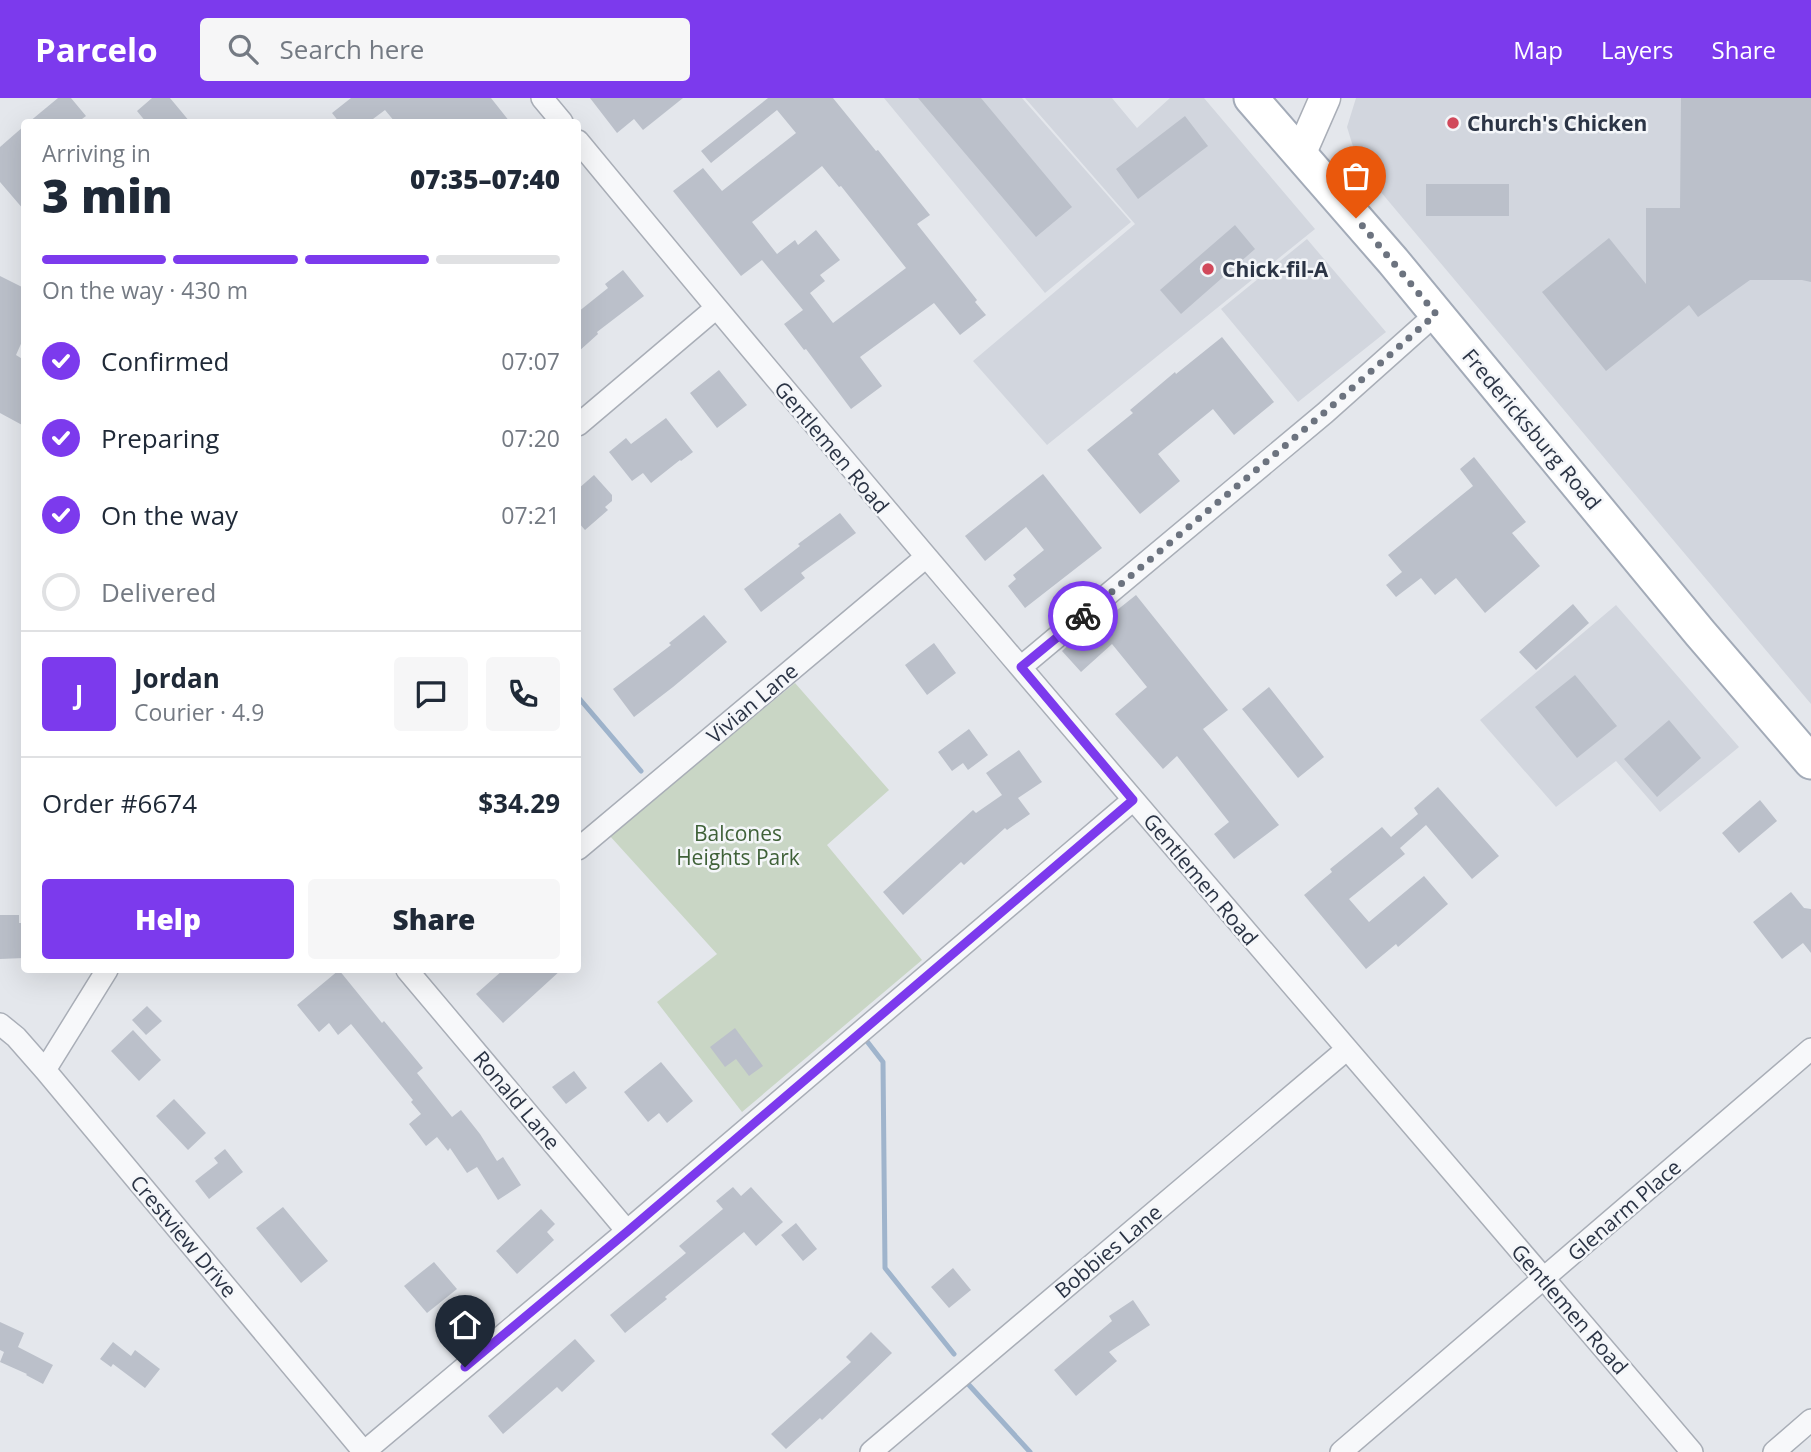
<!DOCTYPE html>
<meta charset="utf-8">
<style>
body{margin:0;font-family:"Open Sans",sans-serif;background:#f6f6f7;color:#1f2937;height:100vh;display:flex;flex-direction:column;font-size:26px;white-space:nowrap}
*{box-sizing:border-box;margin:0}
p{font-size:23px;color:#747a83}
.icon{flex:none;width:38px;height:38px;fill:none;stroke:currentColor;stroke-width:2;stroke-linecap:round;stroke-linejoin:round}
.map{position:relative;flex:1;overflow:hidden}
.side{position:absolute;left:21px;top:21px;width:560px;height:854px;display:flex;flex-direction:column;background:#fff;border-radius:7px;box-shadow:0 7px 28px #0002}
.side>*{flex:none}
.pin{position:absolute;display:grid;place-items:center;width:60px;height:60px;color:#fff;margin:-72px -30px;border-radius:50% 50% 50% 0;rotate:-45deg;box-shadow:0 0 7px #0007}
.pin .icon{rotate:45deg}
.courier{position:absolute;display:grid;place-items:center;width:70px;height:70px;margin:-35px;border:5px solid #7c3aed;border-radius:50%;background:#fff;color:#222;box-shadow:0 2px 9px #0007}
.overview em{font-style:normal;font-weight:800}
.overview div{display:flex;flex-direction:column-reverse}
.overview{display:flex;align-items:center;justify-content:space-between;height:119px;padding:0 21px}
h1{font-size:46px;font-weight:800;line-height:52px}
.bar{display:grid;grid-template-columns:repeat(4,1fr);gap:10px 7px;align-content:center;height:84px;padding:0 21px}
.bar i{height:9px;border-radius:5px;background:#e0e1e3}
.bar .current{background:#7c3aed}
.bar p{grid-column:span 4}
.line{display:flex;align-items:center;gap:18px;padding:0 21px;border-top:2px solid #e0e1e3}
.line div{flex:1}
.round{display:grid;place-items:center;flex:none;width:74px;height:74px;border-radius:7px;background:#f6f6f7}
ol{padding:0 21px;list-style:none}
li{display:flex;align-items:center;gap:21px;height:77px}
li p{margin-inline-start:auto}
li .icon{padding:7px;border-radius:50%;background:#7c3aed;color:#fff;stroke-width:4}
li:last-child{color:#747a83}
li i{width:38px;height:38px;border:4px solid #e0e1e3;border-radius:50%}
.action{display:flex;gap:14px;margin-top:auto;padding:14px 21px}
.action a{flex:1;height:80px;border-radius:7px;background:#7c3aed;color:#fff;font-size:28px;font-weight:800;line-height:80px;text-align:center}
.action a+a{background:#f6f6f7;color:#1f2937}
header{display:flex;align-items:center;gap:42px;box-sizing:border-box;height:98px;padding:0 35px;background:#7c3aed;color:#fff}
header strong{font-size:33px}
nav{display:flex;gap:38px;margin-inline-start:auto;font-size:24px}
.search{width:490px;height:63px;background:#f6f6f7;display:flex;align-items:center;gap:18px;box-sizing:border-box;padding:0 24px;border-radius:7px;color:#747a83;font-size:26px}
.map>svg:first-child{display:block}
.built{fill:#d2d6de}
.green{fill:#c9d6c5}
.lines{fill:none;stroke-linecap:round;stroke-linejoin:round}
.stream{stroke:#9fb4cc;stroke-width:5}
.building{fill:#bbc0ca;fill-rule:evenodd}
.street-casing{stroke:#a9aeb7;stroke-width:24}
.secondary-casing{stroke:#a9aeb7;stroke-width:33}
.primary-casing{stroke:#a3abb8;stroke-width:37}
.street{stroke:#f7f8fa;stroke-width:21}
.secondary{stroke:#fff;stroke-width:30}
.primary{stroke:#fff;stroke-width:33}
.done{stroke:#6c737f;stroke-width:7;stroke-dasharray:0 12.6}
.route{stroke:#7c3aed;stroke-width:9}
.poi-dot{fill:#d1495b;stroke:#f4f6f9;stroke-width:2.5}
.labels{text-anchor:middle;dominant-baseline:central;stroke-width:5;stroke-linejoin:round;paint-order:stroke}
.poi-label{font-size:21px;font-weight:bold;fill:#2b3445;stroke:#f4f6f9;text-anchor:start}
.street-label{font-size:21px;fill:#2b3445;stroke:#f4f6f9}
.park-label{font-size:21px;fill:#3f6138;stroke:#f4f6f9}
</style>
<header>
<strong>Parcelo</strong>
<div class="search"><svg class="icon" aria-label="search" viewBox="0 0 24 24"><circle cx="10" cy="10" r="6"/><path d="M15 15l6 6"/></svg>Search here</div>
<nav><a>Map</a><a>Layers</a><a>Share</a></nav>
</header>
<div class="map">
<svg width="1811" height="1354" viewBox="0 0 1811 1354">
<rect width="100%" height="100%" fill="#e4e7ec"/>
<path class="built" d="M884 0H1022L1131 124 1045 195Z
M1025 0H1112L1137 30 1170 0H1204L1315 131 1047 347 973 263 1135 126Z
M1356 0H1811V606L1359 68 1347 29Z
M1307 141 1386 234 1298 304 1221 211Z
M1616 507 1739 649 1660 714 1616 663 1556 709 1480 622Z"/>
<path class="green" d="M795 585 889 692 827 747 922 862 742 1014 657 904 717 856 609 737Z"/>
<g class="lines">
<path class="stream" d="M578 599 641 673
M866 942 883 964 885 1170 954 1256
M969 1287 1030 1354"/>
</g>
<path class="building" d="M58 0H71L86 18 78 24H29Z
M152 0H170L190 24H146L137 13Z
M351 0H491L510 24H395L385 12 369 24H339L332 15Z
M590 0H683L643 32 634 21 617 35Z
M768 0H833L876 53 878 52 930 117 917 126 977 202 975 204 986 217 960 237 934 205 860 259 882 288 851 311 806 251 804 252 784 226 803 212 762 162 741 178 673 93 703 70 722 93 796 35 777 12 711 65 701 53ZM822 68 839 89 841 88 906 170 833 225 810 195 825 183 820 177 840 162 816 132 798 147 795 142 777 156 752 124Z
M918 0H981L1072 109 1036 139Z
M1681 0H1811V184L1802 182H1750L1698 219 1689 207 1606 273 1542 194 1609 140 1646 186V110H1680Z
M1185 18 1208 48 1138 101 1116 71Z
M24 28V112L0 84V49Z
M1426 86H1509V118H1426Z
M1235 127 1255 151 1181 216 1160 192Z
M623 172 644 198 597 234 598 236 578 254V214L608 190 605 186Z
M0 178 24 190V239L16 257 24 262V328L0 315Z
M1222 239 1274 304 1234 337 1213 311 1158 356 1180 383 1140 416 1087 352 1133 315 1130 312 1175 274 1176 276Z
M719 272 747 307 717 330 690 295Z
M666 320 693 354 681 363 680 362 651 385 643 375 632 383 609 354 626 340 631 346Z
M1474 359 1526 424 1512 435 1540 468 1485 515 1456 480 1435 497 1421 480 1396 499 1386 487 1402 474 1388 457 1473 388 1460 371Z
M1043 376 1102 450 1025 510 1008 488 1016 481 1013 477 1044 452 1026 429 985 463 965 438Z
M594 377 612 397V403L605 409 608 412 585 432 578 424V391Z
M840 415 856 435 801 475 805 480 761 514 744 491 800 448 798 446Z
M1136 497 1228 612 1203 631 1279 727 1234 761 1214 736 1229 724 1177 658 1163 671 1115 616 1147 589 1112 546 1081 574 1062 553 1079 537 1082 540Z
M1573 506 1589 525 1536 572 1519 554Z
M704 517 727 544 673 589 634 619 613 591 671 547 669 545Z
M934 545 956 575 927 597 905 567Z
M1575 577 1617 628 1577 660 1535 609Z
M1269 589 1324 659 1298 680 1242 611Z
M1669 622 1701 660 1657 699 1624 661Z
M969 631 988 657 968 672 963 665 952 673 938 654Z
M1019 652 1042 684 1018 700 1030 716 1007 732 1005 730 964 767 961 764 903 817 883 794 973 712 976 715 1002 697 986 675Z
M1438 689 1499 758 1472 781 1426 727 1400 750 1405 756 1349 801 1369 824 1424 778 1448 806 1398 849 1396 846 1366 871 1304 797 1332 774 1330 771 1382 729 1391 739 1418 716 1414 710Z
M1760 702 1777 723 1739 755 1722 735Z
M1791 794 1804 810 1811 811V855L1803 845 1782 861 1753 824Z
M0 817H19V825H24V860L0 861Z
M339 872 382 925 384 923 423 970 417 975 452 1019 461 1012 480 1036 497 1063 503 1059 521 1087 498 1102 477 1069 467 1075 450 1050 448 1053 437 1039 426 1048 409 1026 421 1016 411 1004 413 1002 351 926 338 937 329 925 319 934 297 907Z
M503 872H561L503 925 476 896Z
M147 908 162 923 146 937 132 922Z
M735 930 763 968 749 978 736 961 725 969 710 949Z
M133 932 161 962 139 983 111 953Z
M661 964 693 1003 667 1025 659 1015 648 1024 624 994Z
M574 973 587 990 566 1006 552 989Z
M174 1001 206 1035 188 1052 156 1018Z
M225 1051 243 1074 209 1101 195 1083 218 1065 214 1060Z
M733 1089 741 1098 751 1089 783 1124 756 1148 744 1134 665 1199 667 1201 625 1235 610 1217 686 1155 679 1148 723 1111 716 1103Z
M283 1109 328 1163 301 1185 256 1130Z
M541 1111 555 1126 547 1134 554 1142 517 1176 496 1153Z
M796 1125 817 1151 803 1163 781 1137Z
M434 1164 457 1191 427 1215 404 1188Z
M953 1170 971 1192 949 1210 931 1189Z
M1133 1202 1150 1227 1109 1254 1117 1263 1076 1298 1054 1272 1112 1223 1109 1218Z
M0 1224 24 1235 18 1249 53 1267 43 1286 26 1277 27 1276 0 1264 4 1254 0 1252Z
M871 1234 892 1255 822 1322 820 1320 786 1351 771 1336 851 1264 846 1259Z
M575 1241 595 1263 562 1294 557 1289 503 1336 488 1318Z
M113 1244 131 1258 135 1252 160 1271 145 1290 113 1266 111 1269 100 1261Z"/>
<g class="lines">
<g class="street-casing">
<path id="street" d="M542 0 562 24
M578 43C943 485 1320 917 1692 1354
M578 327 716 210
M1021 569 1325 315 1436 216
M578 751 926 459
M407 872 627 1133
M0 926 16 939 45 972 364 1354
M45 972 107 872
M364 1354 627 1133 1133 702
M871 1354 1346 952
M1341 1354 1811 951
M1774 1354 1811 1322"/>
</g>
<g class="secondary-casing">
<path id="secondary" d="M1300 57 1325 0"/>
</g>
<g class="primary-casing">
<path id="primary" d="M1251 0 1393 163 1700 535 1811 664"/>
</g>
<use href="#street" class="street"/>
<use href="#secondary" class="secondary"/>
<use href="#primary" class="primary"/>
</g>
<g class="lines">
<path class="done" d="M1083 518 1325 314 1436 216 1356 120"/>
<path class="route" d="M465 1269 628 1133 1133 702 1021 569 1083 518"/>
</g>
<g class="poi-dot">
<circle cx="1453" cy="25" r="7"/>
<circle cx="1208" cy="171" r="7"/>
</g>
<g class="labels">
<g class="poi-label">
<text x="1467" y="25">Church's Chicken</text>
<text x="1222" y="171">Chick-fil-A</text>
</g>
<g class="street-label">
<text transform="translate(1532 331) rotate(50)">Fredericksburg Road</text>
<text transform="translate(832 349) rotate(50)">Gentlemen Road</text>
<text transform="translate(752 605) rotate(-40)">Vivian Lane</text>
<text transform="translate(1201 781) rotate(50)">Gentlemen Road</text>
<text transform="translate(517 1002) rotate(50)">Ronald Lane</text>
<text transform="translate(1624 1112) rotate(-41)">Glenarm Place</text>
<text transform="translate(184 1138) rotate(50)">Crestview Drive</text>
<text transform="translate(1108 1153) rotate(-40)">Bobbies Lane</text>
<text transform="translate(1570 1211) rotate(49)">Gentlemen Road</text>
</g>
<g class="park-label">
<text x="738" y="735">Balcones<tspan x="738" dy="24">Heights Park</tspan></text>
</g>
</g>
</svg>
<div class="pin" style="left:1356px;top:120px;background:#ea580c"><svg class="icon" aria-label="bag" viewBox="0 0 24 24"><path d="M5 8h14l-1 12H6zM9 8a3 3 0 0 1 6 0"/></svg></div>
<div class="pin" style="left:465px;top:1269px;background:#1f2937"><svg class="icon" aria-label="home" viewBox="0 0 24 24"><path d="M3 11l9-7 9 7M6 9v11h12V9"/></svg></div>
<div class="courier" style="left:1083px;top:518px"><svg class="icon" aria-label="bike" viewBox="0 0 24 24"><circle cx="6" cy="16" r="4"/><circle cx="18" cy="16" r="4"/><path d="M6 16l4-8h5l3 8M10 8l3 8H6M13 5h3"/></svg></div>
<section class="side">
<div class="overview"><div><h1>3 min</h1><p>Arriving in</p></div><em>07:35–07:40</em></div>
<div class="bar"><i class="current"></i><i class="current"></i><i class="current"></i><i></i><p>On the way · 430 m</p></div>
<ol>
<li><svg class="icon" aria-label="check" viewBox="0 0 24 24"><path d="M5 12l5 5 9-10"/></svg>Confirmed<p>07:07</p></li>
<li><svg class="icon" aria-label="check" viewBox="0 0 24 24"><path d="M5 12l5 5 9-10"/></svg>Preparing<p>07:20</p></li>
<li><svg class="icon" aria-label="check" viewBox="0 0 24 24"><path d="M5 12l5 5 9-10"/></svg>On the way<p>07:21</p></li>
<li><i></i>Delivered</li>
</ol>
<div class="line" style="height:126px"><b class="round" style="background:#7c3aed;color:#fff">J</b><div><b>Jordan</b><p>Courier · 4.9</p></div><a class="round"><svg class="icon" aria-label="chat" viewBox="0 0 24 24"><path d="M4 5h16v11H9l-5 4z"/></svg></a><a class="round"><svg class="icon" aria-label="phone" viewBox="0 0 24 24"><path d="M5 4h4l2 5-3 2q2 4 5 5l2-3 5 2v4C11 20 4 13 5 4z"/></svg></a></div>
<div class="line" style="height:91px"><div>Order #6674</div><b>$34.29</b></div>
<div class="action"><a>Help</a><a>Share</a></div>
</section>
</div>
